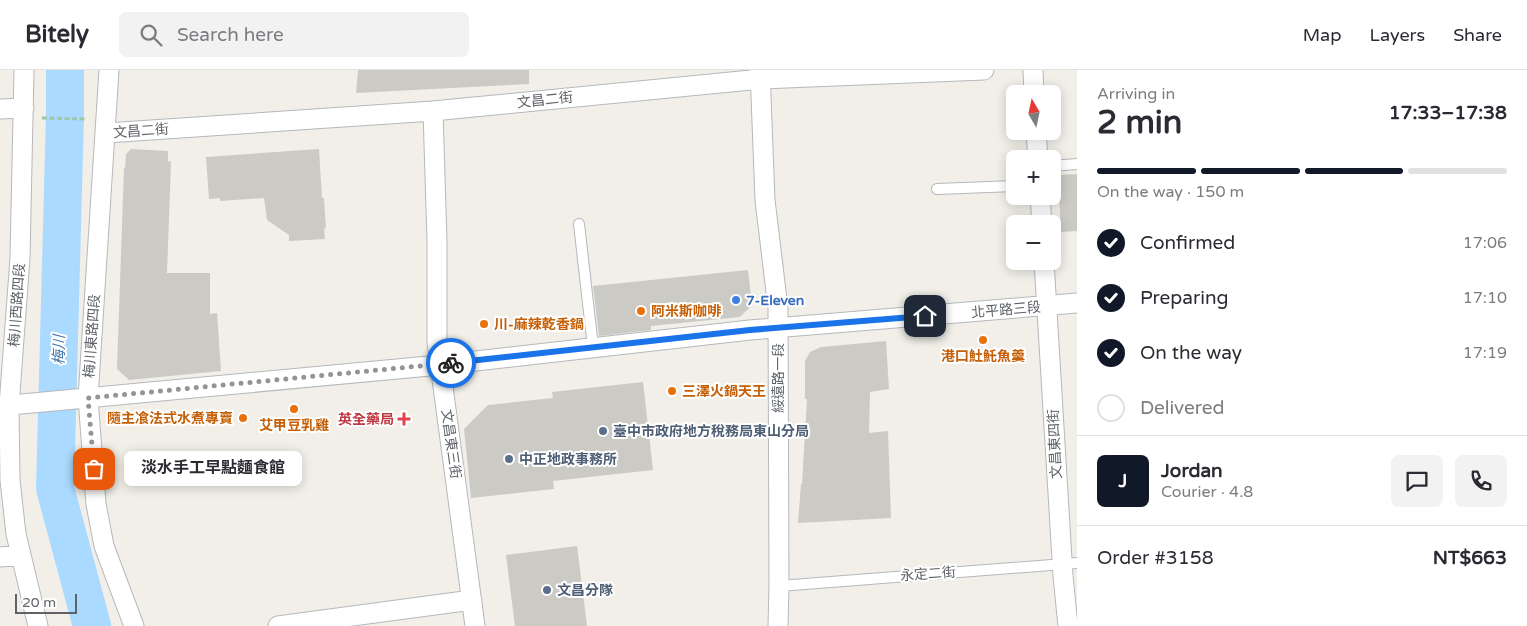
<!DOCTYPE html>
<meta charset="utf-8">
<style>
body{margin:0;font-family:"Varela Round","Noto Sans TC",sans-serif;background:#f2f2f3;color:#2b2b33;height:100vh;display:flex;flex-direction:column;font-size:19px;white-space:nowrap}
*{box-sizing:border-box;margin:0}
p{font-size:16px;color:#7c7c81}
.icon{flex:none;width:28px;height:28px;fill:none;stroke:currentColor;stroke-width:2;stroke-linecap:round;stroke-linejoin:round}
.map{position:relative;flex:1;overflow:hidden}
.sheet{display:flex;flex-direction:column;background:#fff;width:450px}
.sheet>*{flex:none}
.needle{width:32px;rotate:351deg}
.tools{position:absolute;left:1006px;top:15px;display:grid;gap:10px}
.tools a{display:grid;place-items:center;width:55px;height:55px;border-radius:8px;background:#fff;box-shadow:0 2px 12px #0003;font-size:25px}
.scale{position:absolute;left:15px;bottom:12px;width:62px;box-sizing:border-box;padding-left:5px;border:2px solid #5f6368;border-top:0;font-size:14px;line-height:18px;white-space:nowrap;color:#5f6368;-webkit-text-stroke:4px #fff;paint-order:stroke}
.pin{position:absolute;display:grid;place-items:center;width:42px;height:42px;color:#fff;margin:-21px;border-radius:10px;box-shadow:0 2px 8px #0006}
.courier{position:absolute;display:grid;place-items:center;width:50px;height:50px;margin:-25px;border:4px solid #1a73e8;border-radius:50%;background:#fff;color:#222;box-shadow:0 1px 6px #0007}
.bubble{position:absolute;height:35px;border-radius:8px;background:#fff;box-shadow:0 2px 12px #0003;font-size:16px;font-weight:700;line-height:35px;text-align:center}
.overview em{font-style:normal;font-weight:700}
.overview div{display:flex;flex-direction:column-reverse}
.overview{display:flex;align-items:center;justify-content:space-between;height:85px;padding:0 20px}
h1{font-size:32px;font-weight:700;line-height:38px}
.bar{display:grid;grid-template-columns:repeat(4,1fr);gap:8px 5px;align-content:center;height:60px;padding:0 20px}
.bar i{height:6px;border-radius:4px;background:#e1e1e2}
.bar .selected{background:#111827}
.bar p{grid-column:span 4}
.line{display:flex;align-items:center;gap:12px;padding:0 20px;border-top:1px solid #e1e1e2}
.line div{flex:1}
.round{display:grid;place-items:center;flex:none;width:52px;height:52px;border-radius:8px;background:#f2f2f3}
ol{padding:0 20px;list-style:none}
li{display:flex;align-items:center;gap:15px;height:55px}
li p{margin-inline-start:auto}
li .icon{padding:5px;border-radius:50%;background:#111827;color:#fff;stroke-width:4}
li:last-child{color:#7c7c81}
li i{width:28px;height:28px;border:2px solid #e1e1e2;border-radius:50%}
header{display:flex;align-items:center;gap:30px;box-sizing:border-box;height:70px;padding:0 25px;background:#fff;border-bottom:1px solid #e1e1e2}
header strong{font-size:24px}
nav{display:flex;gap:28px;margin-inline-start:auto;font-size:18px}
.search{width:350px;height:45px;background:#f2f2f3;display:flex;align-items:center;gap:12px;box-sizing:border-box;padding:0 18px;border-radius:8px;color:#7c7c81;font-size:19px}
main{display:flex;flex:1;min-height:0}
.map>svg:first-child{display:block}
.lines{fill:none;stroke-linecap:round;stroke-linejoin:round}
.river{stroke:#aadaff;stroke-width:38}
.building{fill:#cccac5}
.lane-casing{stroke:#b5b8bc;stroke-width:12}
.street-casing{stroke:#b5b8bc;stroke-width:21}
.path{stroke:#9cc7a9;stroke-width:3;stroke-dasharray:5 2.5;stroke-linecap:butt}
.lane{stroke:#fff;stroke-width:10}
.street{stroke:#fff;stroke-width:19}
.done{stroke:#929495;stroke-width:5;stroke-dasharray:0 9}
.route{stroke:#1a73e8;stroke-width:6}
.shop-dot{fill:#3f7fe0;stroke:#fff;stroke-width:2}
.food-dot{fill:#e8710a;stroke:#fff;stroke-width:2}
.health-dot{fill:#e0444e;stroke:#fff;stroke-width:2}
.service-dot{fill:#5c6f8a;stroke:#fff;stroke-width:2}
.labels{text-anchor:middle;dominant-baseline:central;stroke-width:4;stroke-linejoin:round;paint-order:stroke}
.street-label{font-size:14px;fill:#5f6368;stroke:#fff}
.shop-label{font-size:14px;font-weight:bold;fill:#366cbe;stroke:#fff;text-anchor:start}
.food-label{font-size:14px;font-weight:bold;fill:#c56008;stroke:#fff;text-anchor:start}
.health-label{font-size:14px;font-weight:bold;fill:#be3a42;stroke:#fff;text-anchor:end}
.service-label{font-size:14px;font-weight:bold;fill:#4e5e75;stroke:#fff;text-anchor:start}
.water-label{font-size:15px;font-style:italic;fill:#4174aa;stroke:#fff}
</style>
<header>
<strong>Bitely</strong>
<div class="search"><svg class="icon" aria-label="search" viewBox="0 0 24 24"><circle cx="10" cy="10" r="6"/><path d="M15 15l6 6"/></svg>Search here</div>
<nav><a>Map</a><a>Layers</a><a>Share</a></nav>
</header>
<main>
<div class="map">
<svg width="1077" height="556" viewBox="0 0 1077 556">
<rect width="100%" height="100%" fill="#f1efe8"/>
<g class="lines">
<path class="river" d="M65 0V45L55 418 92 556"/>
</g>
<path class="building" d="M358 0H529V14L356 23Z
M131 79 168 81V91L171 92 167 203H210V244L217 243 221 301 129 310 117 299 124 98H125L126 84Z
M319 79 322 128H324L326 159 324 158 325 169 289 171V165L267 150 264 128 220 131V128L209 129 206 87Z
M1077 104V161L1061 162 1058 105Z
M748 200 752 235 740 247 651 256V260L599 266 593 216Z
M886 271 889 319 870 322 869 363 888 361 891 448 798 453 801 414H802L807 329H805V291L810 282 821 277Z
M643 312 653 400 553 411 554 419 471 428 464 359 488 335 553 328 552 322Z
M577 476 587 556H515L506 485Z"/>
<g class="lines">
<g class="lane-casing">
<path id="lane" d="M1052 96 1077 94
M937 119 1015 116
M579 154 593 277
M779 516 1077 493"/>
</g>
<g class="street-casing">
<path id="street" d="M24 0 20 188 9 336 10 410 16 464 38 556
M109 0 88 328 96 434 104 476 134 556
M760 0 765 130 778 238 779 516 778 556
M1033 0 1034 24
M0 39 24 38
M433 41 437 171V272L475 556
M1036 61 1038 89
M106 63 433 41 761 9 984 0
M1040 126 1042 154
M1044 191 1063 506 1068 556
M0 336 440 295 750 260 1077 233
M0 487 21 485
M278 556 472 530"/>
</g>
<path class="path" d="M42 48 86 49"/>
<use href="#lane" class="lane"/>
<use href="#street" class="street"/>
</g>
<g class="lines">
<path class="done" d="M94 399 88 328 451 293"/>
<path class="route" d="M451 293 750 260 925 246"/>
</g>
<circle class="shop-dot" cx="736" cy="230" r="5"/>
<g class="food-dot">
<circle cx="641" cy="241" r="5"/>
<circle cx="484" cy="254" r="5"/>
<circle cx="983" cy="270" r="5"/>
<circle cx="672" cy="321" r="5"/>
<circle cx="294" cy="339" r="5"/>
<circle cx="243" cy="348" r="5"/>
</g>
<path class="health-dot" d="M401.5 341.5h5v5h5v5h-5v5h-5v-5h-5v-5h5z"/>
<g class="service-dot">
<circle cx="603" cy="361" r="5"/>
<circle cx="509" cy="389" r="5"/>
<circle cx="547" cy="520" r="5"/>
</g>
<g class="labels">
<g class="street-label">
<text transform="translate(545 30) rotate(-6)">文昌二街</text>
<text transform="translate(141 61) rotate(-4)">文昌二街</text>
<text transform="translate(17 235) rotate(-86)">梅川西路四段</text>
<text transform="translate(1006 240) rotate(-5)">北平路三段</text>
<text transform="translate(92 266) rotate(-86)">梅川東路四段</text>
<text transform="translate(778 308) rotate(-90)">綏遠路一段</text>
<text transform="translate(451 374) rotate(82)">文昌東三街</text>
<text transform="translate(1055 374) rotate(-93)">文昌東四街</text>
<text transform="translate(928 504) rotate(-4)">永定二街</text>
</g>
<g class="shop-label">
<text x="746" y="230">7-Eleven</text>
</g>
<g class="food-label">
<text x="651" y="241">阿米斯咖啡</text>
<text x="494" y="254">川-麻辣乾香鍋</text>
<text x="983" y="286" text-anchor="middle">港口𩵚魠魚羹</text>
<text x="682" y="321">三澤火鍋天王</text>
<text x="233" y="348" text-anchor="end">隨主飡法式水煮專賣</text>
<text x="294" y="355" text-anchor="middle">艾甲豆乳雞</text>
</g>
<g class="health-label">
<text x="394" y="349">英全藥局</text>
</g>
<g class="service-label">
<text x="613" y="361">臺中市政府地方稅務局東山分局</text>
<text x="519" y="389">中正地政事務所</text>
<text x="557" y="520">文昌分隊</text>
</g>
<g class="water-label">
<text transform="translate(59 280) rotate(-89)">梅川</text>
</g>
</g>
</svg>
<div class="tools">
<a><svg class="needle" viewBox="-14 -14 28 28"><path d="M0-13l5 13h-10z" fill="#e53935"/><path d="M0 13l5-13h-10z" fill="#7c7c81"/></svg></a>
<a>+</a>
<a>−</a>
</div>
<div class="scale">20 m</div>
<div class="pin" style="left:94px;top:399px;background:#ea580c"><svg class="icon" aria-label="bag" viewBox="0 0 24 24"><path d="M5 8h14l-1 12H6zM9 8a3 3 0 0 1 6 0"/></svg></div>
<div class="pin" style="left:925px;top:246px;background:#1f2937"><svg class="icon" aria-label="home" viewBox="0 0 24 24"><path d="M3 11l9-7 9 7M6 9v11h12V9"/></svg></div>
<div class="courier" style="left:451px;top:293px"><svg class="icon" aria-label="bike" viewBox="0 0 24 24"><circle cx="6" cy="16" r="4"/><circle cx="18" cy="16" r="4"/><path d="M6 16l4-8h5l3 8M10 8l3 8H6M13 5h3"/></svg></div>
<div class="bubble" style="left:124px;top:381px;width:178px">淡水手工早點麵食館</div>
</div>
<section class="sheet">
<div class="overview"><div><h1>2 min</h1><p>Arriving in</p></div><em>17:33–17:38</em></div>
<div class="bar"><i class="selected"></i><i class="selected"></i><i class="selected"></i><i></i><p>On the way · 150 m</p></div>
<ol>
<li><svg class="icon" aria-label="check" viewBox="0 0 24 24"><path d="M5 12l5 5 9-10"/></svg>Confirmed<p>17:06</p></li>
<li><svg class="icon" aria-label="check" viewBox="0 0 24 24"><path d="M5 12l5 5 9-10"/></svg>Preparing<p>17:10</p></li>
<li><svg class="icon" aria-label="check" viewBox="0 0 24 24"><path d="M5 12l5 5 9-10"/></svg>On the way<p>17:19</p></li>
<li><i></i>Delivered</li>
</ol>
<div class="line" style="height:90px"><b class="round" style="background:#111827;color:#fff">J</b><div><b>Jordan</b><p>Courier · 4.8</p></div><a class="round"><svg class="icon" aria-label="chat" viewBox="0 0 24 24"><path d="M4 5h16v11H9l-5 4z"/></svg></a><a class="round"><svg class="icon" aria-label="phone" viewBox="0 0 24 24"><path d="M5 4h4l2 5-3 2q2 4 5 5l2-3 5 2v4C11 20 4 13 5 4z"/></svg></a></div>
<div class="line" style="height:65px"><div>Order #3158</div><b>NT$663</b></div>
</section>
</main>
